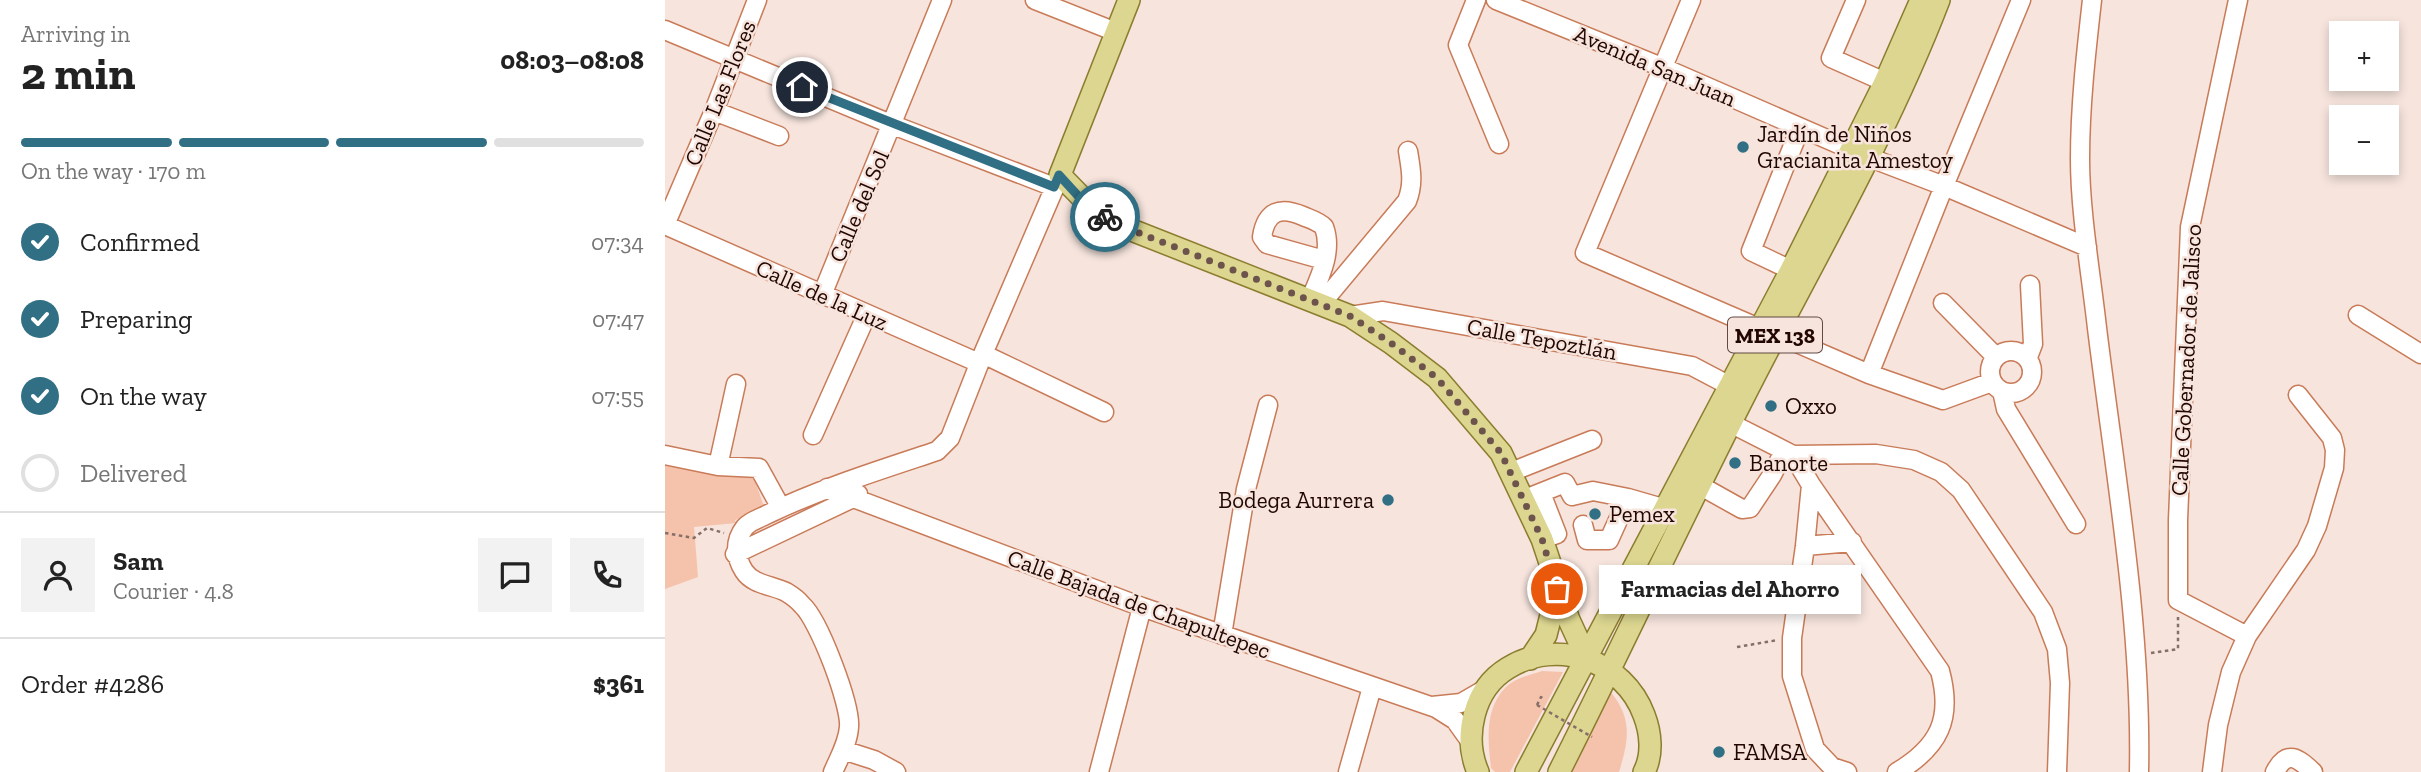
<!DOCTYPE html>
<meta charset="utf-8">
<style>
body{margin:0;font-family:"Zilla Slab",serif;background:#f2f2f2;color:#222;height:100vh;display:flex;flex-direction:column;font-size:26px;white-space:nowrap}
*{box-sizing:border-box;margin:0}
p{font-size:23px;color:#767676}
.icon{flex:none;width:38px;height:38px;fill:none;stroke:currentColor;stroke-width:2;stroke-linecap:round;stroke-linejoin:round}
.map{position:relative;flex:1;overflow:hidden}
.panel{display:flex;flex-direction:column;background:#fff;width:665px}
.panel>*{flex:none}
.controls{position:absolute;left:1664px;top:21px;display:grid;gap:14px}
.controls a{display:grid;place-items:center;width:70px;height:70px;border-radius:0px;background:#fff;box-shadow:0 4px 10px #0003;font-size:35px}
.pin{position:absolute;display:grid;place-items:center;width:60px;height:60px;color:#fff;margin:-30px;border:4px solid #fff;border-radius:50%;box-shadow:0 2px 7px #0007}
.courier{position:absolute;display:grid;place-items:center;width:70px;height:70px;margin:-35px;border:5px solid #316f85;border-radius:50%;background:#fff;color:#222;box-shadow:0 2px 9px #0007}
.bubble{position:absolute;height:49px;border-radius:0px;background:#fff;box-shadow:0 4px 10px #0003;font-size:23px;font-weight:700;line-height:49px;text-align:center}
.overview em{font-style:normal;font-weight:700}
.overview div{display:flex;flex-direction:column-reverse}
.overview{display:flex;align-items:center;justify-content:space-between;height:119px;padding:0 21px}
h1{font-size:46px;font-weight:700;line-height:52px}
.bar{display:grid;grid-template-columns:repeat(4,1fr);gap:10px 7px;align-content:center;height:84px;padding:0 21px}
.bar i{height:9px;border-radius:5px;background:#e0e0e0}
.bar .selected{background:#316f85}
.bar p{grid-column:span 4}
.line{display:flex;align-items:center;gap:18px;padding:0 21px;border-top:2px solid #e0e0e0}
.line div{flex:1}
.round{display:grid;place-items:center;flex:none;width:74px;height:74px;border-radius:0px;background:#f2f2f2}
ol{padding:0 21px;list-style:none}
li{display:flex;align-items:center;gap:21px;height:77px}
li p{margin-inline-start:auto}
li .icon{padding:7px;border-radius:50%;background:#316f85;color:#fff;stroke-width:4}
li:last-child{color:#767676}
li i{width:38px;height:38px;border:4px solid #e0e0e0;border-radius:50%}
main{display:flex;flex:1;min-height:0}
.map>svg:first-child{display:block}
.green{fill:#f5c2ac}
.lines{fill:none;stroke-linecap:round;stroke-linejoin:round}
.minor-casing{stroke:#c97b58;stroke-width:21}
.major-casing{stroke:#8c7c2e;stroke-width:24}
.path{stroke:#866f68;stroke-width:2.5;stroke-dasharray:3.5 3.5;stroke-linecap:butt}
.minor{stroke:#fff;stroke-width:18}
.major{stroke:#dcd690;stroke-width:21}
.path-bridge{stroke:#866f68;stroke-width:2.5;stroke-dasharray:3.5 3.5;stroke-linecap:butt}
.done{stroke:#6c544d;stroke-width:7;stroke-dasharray:0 12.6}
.route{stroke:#316f85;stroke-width:9}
.poi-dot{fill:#316f85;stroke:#f6e4dd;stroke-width:2.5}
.labels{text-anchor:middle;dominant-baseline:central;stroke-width:5;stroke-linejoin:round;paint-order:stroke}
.shield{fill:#f6e4dd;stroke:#624942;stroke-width:2}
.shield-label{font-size:21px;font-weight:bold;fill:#220600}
.street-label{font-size:23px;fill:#220600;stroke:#f6e4dd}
.poi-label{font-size:23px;fill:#220600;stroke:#f6e4dd;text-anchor:start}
</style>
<main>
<section class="panel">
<div class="overview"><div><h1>2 min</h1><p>Arriving in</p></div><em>08:03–08:08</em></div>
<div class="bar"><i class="selected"></i><i class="selected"></i><i class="selected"></i><i></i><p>On the way · 170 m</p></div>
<ol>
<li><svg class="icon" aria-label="check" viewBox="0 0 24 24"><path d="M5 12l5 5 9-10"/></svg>Confirmed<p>07:34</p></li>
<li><svg class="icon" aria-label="check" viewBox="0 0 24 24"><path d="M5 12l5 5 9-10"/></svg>Preparing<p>07:47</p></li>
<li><svg class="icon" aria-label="check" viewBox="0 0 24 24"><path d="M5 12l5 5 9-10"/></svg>On the way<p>07:55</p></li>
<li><i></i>Delivered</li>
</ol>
<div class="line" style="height:126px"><a class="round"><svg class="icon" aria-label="person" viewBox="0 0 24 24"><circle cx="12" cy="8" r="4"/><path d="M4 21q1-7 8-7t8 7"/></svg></a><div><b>Sam</b><p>Courier · 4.8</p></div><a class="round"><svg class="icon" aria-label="chat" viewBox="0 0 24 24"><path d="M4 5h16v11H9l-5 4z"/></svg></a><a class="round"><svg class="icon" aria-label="phone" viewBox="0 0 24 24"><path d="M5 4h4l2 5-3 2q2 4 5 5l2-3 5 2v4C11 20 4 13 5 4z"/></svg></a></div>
<div class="line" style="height:91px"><div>Order #4286</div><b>$361</b></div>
</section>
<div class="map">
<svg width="1756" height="772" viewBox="0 0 1756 772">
<rect width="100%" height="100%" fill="#f6e4dd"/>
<path class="green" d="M0 464 87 472 100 510 70 520 71 523 29 527 33 577 0 589Z
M877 671 898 672 845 772H830L826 768C823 741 819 709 841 687 850 678 865 675 877 671Z
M944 690C968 718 964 739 954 772H902Z"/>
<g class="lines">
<g class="minor-casing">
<path id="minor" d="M370 0 451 32
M811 0 793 45 834 144
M831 0 999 68 1187 150
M1026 0 920 253 1096 329
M1191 0 1166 58 1220 82
M1427 0C1421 53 1415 106 1415 159 1415 212 1426 274 1432 328 1450 475 1477 624 1474 772
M1573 0 1525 227 1513 520V600L1582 636
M0 30 228 125 389 187
M49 111 114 136
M1203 157 1279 186 1422 247
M0 225 314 363
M0 225 49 111 92 0
M1126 270 1086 251 1135 128
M157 295 277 0
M645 300C655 277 668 251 659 227 653 221 645 219 638 216 615 206 601 211 597 237L602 244 659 260
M1278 303 1331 357
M656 304 742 201C749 184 746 169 743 151
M1693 315 1756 354
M685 316 718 311 1027 366 1065 386
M1111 334 1204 374 1278 400 1327 382
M1325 372a21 21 0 1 1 42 0a21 21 0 1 1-42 0Z
M318 354 439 412
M1363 357 1368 344 1365 285
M1204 374 1279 186 1356 0
M1337 391 1341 409 1411 524
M1065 423 1128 455 1211 454 1249 460 1276 472 1296 490 1378 612 1392 649 1395 683 1392 772
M148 435 202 314
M0 455 53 466 94 468 116 508
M1128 455 1146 485 1140 546 1127 638V676L1150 749 1167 767 1182 772
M53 466 71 384
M846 472 927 440
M1034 485 1077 509 1085 508 1107 475 1119 451
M1146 485 1275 671C1288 719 1274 747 1232 772
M162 488 477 607 771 708 790 720 805 741
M876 493 892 534 877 539
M860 499 900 483 907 496 928 491 963 498
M918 525 922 540H944L963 498 1001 509
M1140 546 1187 542
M70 554 190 497 193 494
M557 635 581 489 603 405
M767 706 796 703 822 688
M178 750 209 760 231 772
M168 772C174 758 183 743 184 727 186 705 154 620 137 605 133 600 126 595 121 592 107 585 88 585 79 571 70 557 69 541 80 527 85 521 96 518 103 514 157 488 215 470 272 451L285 438 318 354 395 175
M434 772 477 607
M683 772 707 687
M1547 772 1553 725 1566 672 1582 636 1641 550 1652 526 1669 468 1670 450 1667 438 1633 395
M1610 772C1622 749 1633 758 1648 772"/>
</g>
<g class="major-casing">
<path id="major" d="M464 0 395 175 431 212 464 229 685 316 726 343 772 378 836 453 877 539 904 620 922 659
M865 659 881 635 892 591
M813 772C798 737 808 689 843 668 893 637 959 661 979 715 986 733 988 755 979 772
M861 772 1126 270 1220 82 1256 0
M894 772C960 641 1022 507 1089 377 1153 253 1224 130 1274 0"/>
</g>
<path class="path" d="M0 533 29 538 42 528 59 533
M1072 647 1113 640
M1486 653 1513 649V617
M872 705 876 697 879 700"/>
<use href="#minor" class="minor"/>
<use href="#major" class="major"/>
<path class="path-bridge" d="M872 705 927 737"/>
</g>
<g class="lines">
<path class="done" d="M440 217 464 229 685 316 726 343 772 378 836 453 877 539 892 589"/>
<path class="route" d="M137 87 389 187 394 175 415 198 440 217"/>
</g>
<g class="poi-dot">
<circle cx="1078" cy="147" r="7"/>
<circle cx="1106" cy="406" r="7"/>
<circle cx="1070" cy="463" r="7"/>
<circle cx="723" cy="500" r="7"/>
<circle cx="930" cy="514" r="7"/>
<circle cx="1054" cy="752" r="7"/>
</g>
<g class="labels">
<rect class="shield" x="1063" y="317.5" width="94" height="35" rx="5"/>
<g class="shield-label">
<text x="1110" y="335">MEX 138</text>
</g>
<g class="street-label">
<text transform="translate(990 66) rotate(23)">Avenida San Juan</text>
<text transform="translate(55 93) rotate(-68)">Calle Las Flores</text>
<text transform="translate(194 206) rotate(-67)">Calle del Sol</text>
<text transform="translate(157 295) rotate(24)">Calle de la Luz</text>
<text transform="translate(877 339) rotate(10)">Calle Tepoztlán</text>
<text transform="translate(1521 360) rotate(-87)">Calle Gobernador de Jalisco</text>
<text transform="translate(474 604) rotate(20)">Calle Bajada de Chapultepec</text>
</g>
<g class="poi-label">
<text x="1092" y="134">Jardín de Niños<tspan x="1092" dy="26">Gracianita Amestoy</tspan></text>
<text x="1120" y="406">Oxxo</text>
<text x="1084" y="463">Banorte</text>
<text x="709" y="500" text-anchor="end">Bodega Aurrera</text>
<text x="944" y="514">Pemex</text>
<text x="1068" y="752">FAMSA</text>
</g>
</g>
</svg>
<div class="controls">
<a>+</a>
<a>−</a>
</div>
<div class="pin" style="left:892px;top:589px;background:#ea580c"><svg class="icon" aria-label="bag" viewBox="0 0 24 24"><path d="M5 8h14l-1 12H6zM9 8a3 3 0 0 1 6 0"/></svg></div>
<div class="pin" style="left:137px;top:87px;background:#1f2937"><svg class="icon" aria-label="home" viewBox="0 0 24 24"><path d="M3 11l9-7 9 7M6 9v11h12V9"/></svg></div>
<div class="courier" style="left:440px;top:217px"><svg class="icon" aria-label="bike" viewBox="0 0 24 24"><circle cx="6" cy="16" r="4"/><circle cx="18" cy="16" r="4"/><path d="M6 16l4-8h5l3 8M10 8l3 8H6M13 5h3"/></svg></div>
<div class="bubble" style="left:934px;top:565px;width:262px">Farmacias del Ahorro</div>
</div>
</main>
